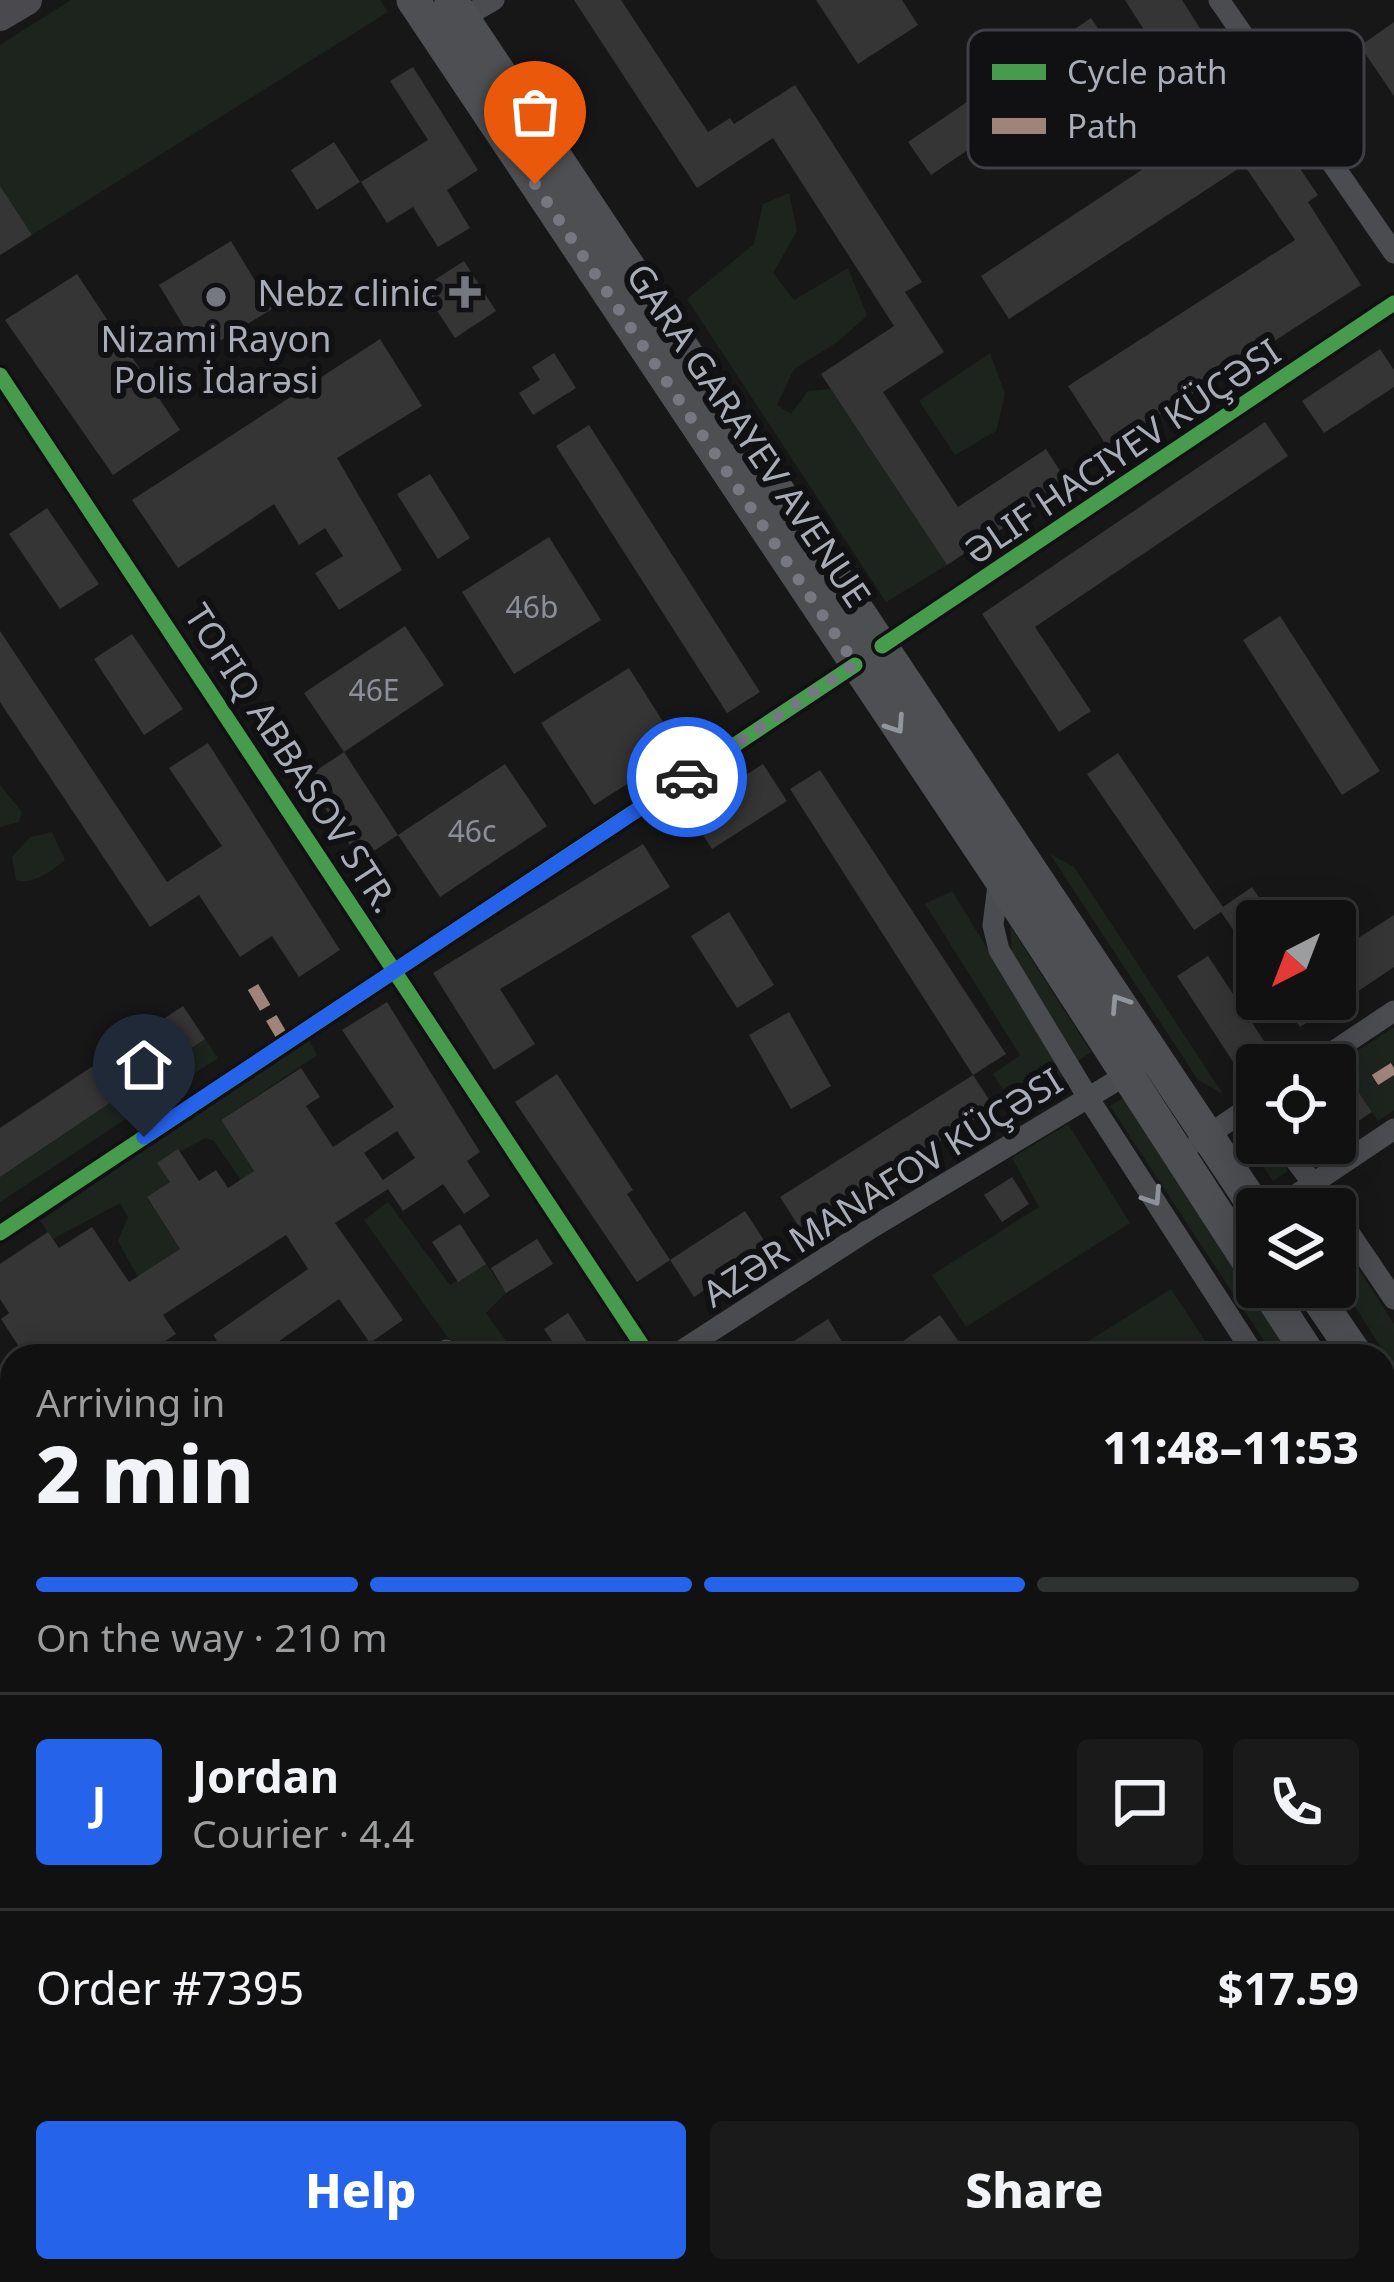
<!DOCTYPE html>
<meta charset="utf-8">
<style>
body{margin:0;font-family:"Noto Sans",sans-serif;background:#1a1a1a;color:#f1f3f6;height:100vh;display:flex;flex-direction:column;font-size:45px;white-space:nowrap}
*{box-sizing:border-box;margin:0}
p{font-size:39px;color:#9c9d9f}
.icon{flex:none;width:66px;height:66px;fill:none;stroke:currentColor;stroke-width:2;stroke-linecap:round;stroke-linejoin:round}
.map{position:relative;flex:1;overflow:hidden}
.panel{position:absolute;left:0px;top:1344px;width:1395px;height:939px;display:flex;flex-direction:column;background:#111;border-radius:36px 36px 0 0;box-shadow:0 6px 30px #0003,0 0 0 3px #303131}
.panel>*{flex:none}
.needle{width:78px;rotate:222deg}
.tools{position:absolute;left:1236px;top:900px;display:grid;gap:24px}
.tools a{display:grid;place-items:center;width:120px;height:120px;border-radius:12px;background:#111;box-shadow:0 6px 30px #0003,0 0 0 3px #303131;font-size:60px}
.pin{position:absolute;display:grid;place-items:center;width:102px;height:102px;color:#fff;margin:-123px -51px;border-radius:50% 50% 50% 0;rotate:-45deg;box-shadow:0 0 12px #0007}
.pin .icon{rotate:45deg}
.courier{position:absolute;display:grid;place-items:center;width:120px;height:120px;margin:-60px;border:9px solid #2563eb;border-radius:50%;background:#fff;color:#222;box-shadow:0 3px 15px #0007}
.headline em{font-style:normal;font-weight:800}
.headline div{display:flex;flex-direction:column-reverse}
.headline{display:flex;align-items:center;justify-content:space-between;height:204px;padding:0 36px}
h1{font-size:78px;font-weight:800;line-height:90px}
.bar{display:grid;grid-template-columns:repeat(4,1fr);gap:18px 12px;align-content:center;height:144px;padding:0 36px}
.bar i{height:15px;border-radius:9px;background:#303131}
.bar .selected{background:#2563eb}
.bar p{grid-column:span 4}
.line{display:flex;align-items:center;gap:30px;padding:0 36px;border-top:3px solid #303131}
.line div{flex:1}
.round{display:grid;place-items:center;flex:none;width:126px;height:126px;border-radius:12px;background:#1a1a1a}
.action{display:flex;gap:24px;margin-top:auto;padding:24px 36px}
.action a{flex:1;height:138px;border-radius:12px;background:#2563eb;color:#fff;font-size:48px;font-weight:800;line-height:138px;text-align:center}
.action a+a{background:#1a1a1a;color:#f1f3f6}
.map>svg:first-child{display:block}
.green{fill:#1d241e}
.building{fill:#353536;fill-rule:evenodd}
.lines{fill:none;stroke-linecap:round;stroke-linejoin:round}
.street{stroke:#4b4c50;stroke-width:21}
.secondary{stroke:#4a4a4e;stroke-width:30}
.primary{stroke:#4d4f52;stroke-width:33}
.quiet{stroke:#a18479;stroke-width:12;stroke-dasharray:24 12;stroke-linecap:butt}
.cycleway-casing{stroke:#111113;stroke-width:22}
.cycleway{stroke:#469c4c;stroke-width:15}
.oneway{stroke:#91969e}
.oneway2{stroke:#8c9099}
.done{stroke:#757880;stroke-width:12;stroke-dasharray:0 21.6}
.route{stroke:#2563eb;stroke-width:15}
.poi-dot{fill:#757880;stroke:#111113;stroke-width:4.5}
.labels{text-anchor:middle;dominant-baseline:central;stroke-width:12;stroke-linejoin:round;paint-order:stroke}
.number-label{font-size:30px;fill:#8b8f98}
.poi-label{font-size:36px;fill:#a8adb8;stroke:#111113;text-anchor:end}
.street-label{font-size:36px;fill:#a8adb8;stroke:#111113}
.key{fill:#111113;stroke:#3e4045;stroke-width:3}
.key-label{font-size:33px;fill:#a8adb8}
</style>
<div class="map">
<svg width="1394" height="2282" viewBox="0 0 1394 2282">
<rect width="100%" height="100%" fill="#171717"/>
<path class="green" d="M71 0H380L388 12 0 255V45Z
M789 193 797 231 773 273 794 300 848 268 867 316 836 343 794 369 777 405 791 414 808 391 831 389 947 565 886 602 687 299 754 244 763 204Z
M990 353 1005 394 996 431 955 455 919 401Z
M0 785 22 812 19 822 0 827Z
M52 832 65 860C51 871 35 885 16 880L12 857 30 837Z
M1050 854 1074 867 1223 1094 1198 1080Z
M952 891 1065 1075 1015 1108 993 1074 1020 1055 925 904Z
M1010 926 1091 1052 1078 1061 1012 951Z
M1394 1027V1110L1378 1121 1339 1063Z
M308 1038 317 1055 221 1120 254 1171 241 1180 214 1141 206 1138 158 1163 170 1182 147 1198 180 1249 138 1277 118 1241 128 1217 120 1203 53 1239 40 1221Z
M205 1039 218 1058 0 1202V1177Z
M1132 1092 1306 1356H1274L1110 1106Z
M1068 1124 1130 1223 966 1327 932 1275 1039 1207 1012 1158Z
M1257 1133V1143H1269L1288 1171 1273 1181 1245 1140Z
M388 1202 450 1285 486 1264 506 1293 486 1313 517 1356H461L364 1220Z
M1335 1232 1394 1324V1368L1335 1275Z
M1171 1289 1215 1356H1065Z"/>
<path class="building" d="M574 0H621L708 132 730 118 734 124 795 85 922 282 905 292 944 352 883 392 958 507 1046 449 1069 485 947 565 821 374 894 326 773 138 697 188Z
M816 0H902L918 25 858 64Z
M1125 0H1182L1231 77 1190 102Z
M1091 18 1113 51 931 175 908 142Z
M1394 22V96L1360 46Z
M413 67 478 170 447 190 470 228 438 247 413 207 387 223 361 182 428 140 390 81Z
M1256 104 1318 195 1308 202 1361 285 1108 448 1068 386 1295 240 1244 165 1009 319 981 276 1190 138 1195 145Z
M334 142 360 182 317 210 291 170Z
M0 186 32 235 0 255Z
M231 241 272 309 200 353 159 285Z
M464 261 496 311 455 338 422 288Z
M77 274 180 430 113 475 5 320Z
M380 339 422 406 337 458 402 570 339 610 315 573 343 556 325 528 299 545 274 504 178 568 132 500Z
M1380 349 1394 370V387L1324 433 1302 401Z
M554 353 576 388 533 415 519 393 540 380 532 367Z
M1265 422 1288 456 1035 627 1091 711 1059 732 982 614Z
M589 425 760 692 727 713 556 446Z
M430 474 470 538 438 559 397 494Z
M47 508 99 584 60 609 9 534Z
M549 537 601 620 514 674 462 592Z
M1280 616 1380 771 1342 795 1243 640Z
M405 626 444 685 344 752 304 693Z
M0 631 167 882 222 846 169 768 208 743 340 950 299 977 272 936 240 957 199 895 150 927 0 702Z
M132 634 183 709 144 735 94 659Z
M629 668 681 750 594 805 541 723Z
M344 752 398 835 360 860 305 778Z
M1118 753 1223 907 1252 887 1275 921H1257V964L1221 912 1194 930 1087 774Z
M505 764 547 826 440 897 398 835Z
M763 764 787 801 712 849 688 812Z
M820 770 1006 1054 973 1075 790 789Z
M643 844 670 887 500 989 535 1044 494 1070 433 973Z
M729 912 774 985 737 1008 691 936Z
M1394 915V967L1351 996 1335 972V953Z
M1208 956 1274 1056 1243 1077 1177 976Z
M1281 999H1342L1300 1027Z
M387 1002 480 1152 467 1161 490 1196 464 1214 443 1184 403 1211 388 1189 335 1223 403 1320 370 1343 339 1299 258 1356H228L213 1335 308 1269 286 1235 163 1315 176 1334 156 1347 162 1356H25L1 1319 9 1313 0 1299V1264L48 1232 59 1248 92 1227 129 1282 180 1249 147 1197 170 1182 157 1163 178 1149 199 1181 216 1170 228 1188 254 1171 221 1120 301 1068 320 1097 306 1106 333 1147 394 1107 342 1030ZM397 1131 415 1158 383 1180 364 1153Z
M183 1006 205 1039 0 1177V1128Z
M789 1012 831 1086 791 1109 749 1035Z
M1340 1065 1372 1112 1351 1126 1335 1108V1068Z
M557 1074 633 1190 627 1194 670 1260 637 1282 515 1102Z
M973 1075 994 1107 801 1230 780 1197Z
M1012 1177 1029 1204 1002 1222 984 1195Z
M745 1211 769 1248 694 1297 670 1260Z
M460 1224 486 1264 458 1282 432 1242Z
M537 1239 553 1264 506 1293 491 1268Z
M568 1313 596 1356H562L544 1329Z
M940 1315 969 1356H882Z
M828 1319 851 1356H771Z"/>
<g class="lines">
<path class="street" d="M1219 0 1394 253
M456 22 494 0
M0 375 649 1356
M882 646 1394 303
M999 878 993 925 999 950 1089 1099 1255 1356
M1313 1065 1394 1011
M1335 1129 1353 1156
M1198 1142 1257 1102
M1282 1143 1333 1209
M1275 1209 1394 1129
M1335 1212 1394 1299
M0 1233 855 665
M436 1356 446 1350
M673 1356 873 1227 1136 1069
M1383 1551 1394 1568
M0 1744 12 1762
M1383 1838 1394 1831
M0 1931 12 1948
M0 1971 12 1964
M0 2192 12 2184
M202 2271 211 2282
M367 2271 375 2282
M1269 2271 1276 2282
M698 2282 714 2271"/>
<path class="secondary" d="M0 16 27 0
M0 1385 12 1403
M581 2271 589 2282"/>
<path class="primary" d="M413 0 999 877 1257 1275
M451 0 1257 1210
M1265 1287 1310 1356
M1310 1287 1357 1356
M1383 1395 1394 1412
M1383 1468 1394 1485"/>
<path class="quiet" d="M253 987 286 1043
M1375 1080 1394 1068
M436 1356 446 1350
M0 1744 12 1762
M0 1931 12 1948
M202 2271 211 2282
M367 2271 375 2282"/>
<g class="cycleway-casing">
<path id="cycleway" d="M0 375 649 1356
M882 646 1394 303
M0 1233 855 665"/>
</g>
<use href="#cycleway" class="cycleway"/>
</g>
<defs><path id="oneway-chevron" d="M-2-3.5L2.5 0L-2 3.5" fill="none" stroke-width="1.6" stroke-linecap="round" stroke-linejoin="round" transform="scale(3)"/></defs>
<g class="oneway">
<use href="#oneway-chevron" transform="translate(896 725) rotate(56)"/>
<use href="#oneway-chevron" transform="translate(1119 1003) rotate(-123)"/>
</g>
<use class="oneway2" href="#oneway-chevron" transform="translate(1153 1197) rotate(57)"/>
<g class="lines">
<path class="done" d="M535 184 855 664 687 777"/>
<path class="route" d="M144 1137 687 777"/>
</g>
<g class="poi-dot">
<path d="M459 274h12v12h12v12h-12v12h-12v-12h-12v-12h12z"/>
<circle cx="216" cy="297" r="12"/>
</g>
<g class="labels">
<g class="number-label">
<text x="532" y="606">46b</text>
<text x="374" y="689">46E</text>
<text x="472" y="830">46c</text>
</g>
<g class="poi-label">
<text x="438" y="292">Nebz clinic</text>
<text x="216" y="338" text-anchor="middle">Nizami Rayon<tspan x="216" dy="41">Polis İdarəsi</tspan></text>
</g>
<g class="street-label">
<text transform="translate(749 435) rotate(56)">GARA GARAYEV AVENUE</text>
<text transform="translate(1122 451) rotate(-34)">ƏLIF HACIYEV KÜÇƏSI</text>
<text transform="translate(292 758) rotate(57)">TOFIQ ABBASOV STR.</text>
<text transform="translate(882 1187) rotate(-32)">AZƏR MANAFOV KÜÇƏSI</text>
</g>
</g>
<rect x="968" y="30" width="396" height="138" rx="18" class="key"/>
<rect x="992" y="64" width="54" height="16" fill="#469c4c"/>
<rect x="992" y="118" width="54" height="16" fill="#a18479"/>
<g class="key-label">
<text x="1067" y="84">Cycle path</text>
<text x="1067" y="138">Path</text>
</g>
</svg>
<div class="tools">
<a><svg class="needle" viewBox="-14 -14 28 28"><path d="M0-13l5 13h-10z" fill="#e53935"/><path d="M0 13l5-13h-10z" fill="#9c9d9f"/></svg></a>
<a><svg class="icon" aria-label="locate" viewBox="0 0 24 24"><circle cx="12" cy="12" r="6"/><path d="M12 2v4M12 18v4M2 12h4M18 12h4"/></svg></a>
<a><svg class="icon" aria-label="layers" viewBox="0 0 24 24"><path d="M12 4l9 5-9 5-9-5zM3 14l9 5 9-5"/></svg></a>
</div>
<div class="pin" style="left:535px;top:184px;background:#ea580c"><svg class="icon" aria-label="bag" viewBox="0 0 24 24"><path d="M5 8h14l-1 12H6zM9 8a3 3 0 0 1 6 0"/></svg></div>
<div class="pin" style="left:144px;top:1137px;background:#1f2937"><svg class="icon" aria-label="home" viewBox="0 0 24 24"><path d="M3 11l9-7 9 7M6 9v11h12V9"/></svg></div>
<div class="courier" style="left:687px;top:777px"><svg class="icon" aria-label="car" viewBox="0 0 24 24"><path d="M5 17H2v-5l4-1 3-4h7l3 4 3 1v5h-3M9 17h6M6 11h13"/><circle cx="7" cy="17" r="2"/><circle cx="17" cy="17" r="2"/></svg></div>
<section class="panel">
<div class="headline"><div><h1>2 min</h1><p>Arriving in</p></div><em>11:48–11:53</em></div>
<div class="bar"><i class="selected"></i><i class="selected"></i><i class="selected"></i><i></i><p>On the way · 210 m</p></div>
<div class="line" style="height:216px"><b class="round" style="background:#2563eb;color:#fff">J</b><div><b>Jordan</b><p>Courier · 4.4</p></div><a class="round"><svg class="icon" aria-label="chat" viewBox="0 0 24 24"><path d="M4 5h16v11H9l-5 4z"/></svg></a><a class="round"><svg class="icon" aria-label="phone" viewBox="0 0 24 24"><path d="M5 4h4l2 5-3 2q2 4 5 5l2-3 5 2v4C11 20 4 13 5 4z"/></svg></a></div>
<div class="line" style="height:156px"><div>Order #7395</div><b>$17.59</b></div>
<div class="action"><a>Help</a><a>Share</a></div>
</section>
</div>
